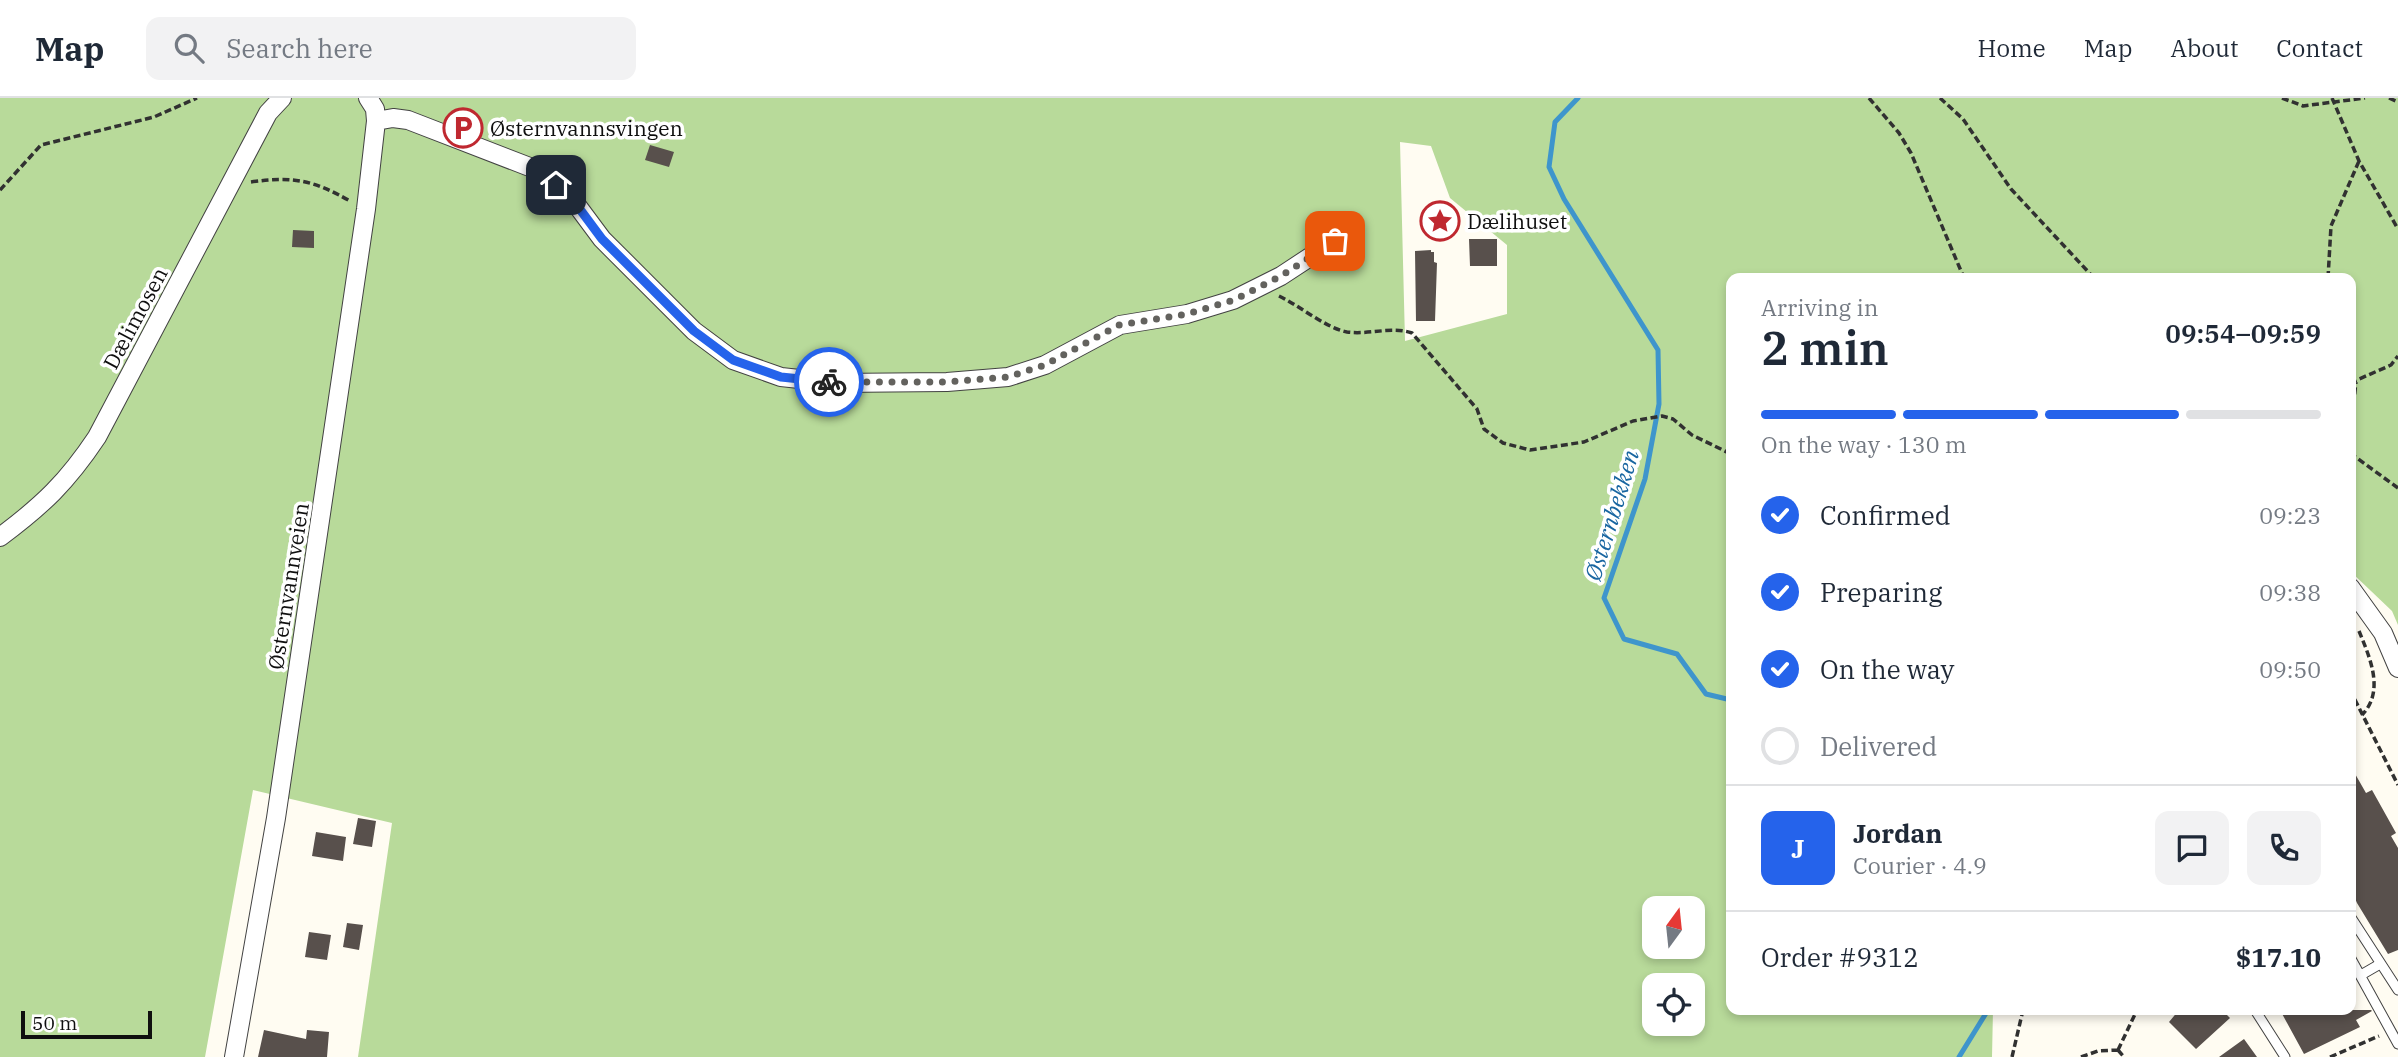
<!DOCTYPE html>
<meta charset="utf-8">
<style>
body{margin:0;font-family:"IBM Plex Serif",serif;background:#f2f2f3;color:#1f2937;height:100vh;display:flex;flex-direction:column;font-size:26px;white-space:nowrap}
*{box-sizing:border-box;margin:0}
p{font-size:23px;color:#747a83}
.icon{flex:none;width:38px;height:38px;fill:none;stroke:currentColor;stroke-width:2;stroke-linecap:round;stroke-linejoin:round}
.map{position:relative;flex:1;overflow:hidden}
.panel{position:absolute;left:1726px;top:175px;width:630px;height:742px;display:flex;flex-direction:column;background:#fff;border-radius:14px;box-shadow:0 4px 10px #0003}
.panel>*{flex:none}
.needle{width:46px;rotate:15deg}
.fabs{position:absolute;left:1642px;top:798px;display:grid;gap:14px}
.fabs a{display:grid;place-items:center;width:63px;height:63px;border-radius:14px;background:#fff;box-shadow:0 4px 10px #0003;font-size:35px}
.scale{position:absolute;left:21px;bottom:18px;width:131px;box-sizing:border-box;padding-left:7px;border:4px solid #0f0f0f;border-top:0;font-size:19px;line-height:24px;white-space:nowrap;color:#0f0f0f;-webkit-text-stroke:5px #fff;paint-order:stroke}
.pin{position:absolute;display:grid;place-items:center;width:60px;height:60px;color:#fff;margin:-30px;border-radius:14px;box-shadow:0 4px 10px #0006}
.courier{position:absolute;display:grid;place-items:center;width:70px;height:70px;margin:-35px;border:5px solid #2563eb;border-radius:50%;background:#fff;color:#222;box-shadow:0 2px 9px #0007}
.head em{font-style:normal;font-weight:600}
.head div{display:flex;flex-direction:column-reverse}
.head{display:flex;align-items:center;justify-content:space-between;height:119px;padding:0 35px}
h1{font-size:46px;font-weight:600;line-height:52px}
.bar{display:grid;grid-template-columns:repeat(4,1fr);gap:10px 7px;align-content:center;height:84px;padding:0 35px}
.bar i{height:9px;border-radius:5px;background:#e0e1e3}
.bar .active{background:#2563eb}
.bar p{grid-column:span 4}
.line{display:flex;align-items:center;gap:18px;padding:0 35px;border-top:2px solid #e0e1e3}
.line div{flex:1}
.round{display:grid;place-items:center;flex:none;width:74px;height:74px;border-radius:14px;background:#f2f2f3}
ol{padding:0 35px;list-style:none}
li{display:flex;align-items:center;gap:21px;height:77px}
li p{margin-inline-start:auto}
li .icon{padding:7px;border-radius:50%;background:#2563eb;color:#fff;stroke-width:4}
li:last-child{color:#747a83}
li i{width:38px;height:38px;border:4px solid #e0e1e3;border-radius:50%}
header{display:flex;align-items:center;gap:42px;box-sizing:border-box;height:98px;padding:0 35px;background:#fff;border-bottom:2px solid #e0e1e3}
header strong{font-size:33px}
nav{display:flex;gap:38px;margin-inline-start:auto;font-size:24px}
.search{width:490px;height:63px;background:#f2f2f3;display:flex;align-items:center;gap:18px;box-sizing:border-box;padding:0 24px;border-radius:14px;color:#747a83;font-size:26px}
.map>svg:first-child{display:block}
.forest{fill:#b8da9a;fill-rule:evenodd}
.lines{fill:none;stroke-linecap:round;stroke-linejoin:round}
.stream{stroke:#3e95cc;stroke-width:5}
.building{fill:#58504c}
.service-casing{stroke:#424242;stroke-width:11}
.minor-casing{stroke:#424242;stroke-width:20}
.path{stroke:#313131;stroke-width:3.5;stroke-dasharray:7 3.5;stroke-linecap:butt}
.service{stroke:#fff;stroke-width:9}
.minor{stroke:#fff;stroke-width:18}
.done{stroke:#63625e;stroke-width:7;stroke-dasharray:0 12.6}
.route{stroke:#2563eb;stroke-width:9}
.labels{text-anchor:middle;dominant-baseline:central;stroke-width:7;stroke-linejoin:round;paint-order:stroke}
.poi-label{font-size:21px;fill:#0f0f0f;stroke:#fff;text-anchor:start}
.street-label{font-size:21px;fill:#0f0f0f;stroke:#fff}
.water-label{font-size:23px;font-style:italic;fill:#1966a1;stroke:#fff}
</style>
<header>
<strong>Map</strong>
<div class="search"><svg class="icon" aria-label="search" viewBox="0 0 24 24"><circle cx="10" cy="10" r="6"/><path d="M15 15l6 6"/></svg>Search here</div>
<nav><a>Home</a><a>Map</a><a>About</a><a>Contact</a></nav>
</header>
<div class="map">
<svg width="2398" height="959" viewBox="0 0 2398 959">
<rect width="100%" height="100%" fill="#fffcf2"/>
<path class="forest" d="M0 0H2398V527L2392 513 2350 473V180H1731V912H1993L1992 959H358L392 725 253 692 205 959H0ZM1400 44 1431 48 1450 100 1507 147V216L1405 243ZM1654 810H1692V849H1654ZM1654 887H1692V926H1654Z"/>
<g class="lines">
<path class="stream" d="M1578 0 1555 24 1549 69 1564 101 1658 252 1659 306 1645 381 1604 500 1624 541 1677 556 1706 596 1731 602
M1959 959 1988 912"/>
</g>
<path class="building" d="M650 47 674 54 669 69 645 62Z
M293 132 314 133V150L292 149Z
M1469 141H1497V168H1470Z
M1431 152V154H1434V164L1437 165 1435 223H1416L1415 153Z
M2350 667 2366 695 2372 692 2396 735 2391 738 2398 750V852L2388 856 2357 805 2350 789Z
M358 720 376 723 372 749 353 746Z
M316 734 346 739 343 763 312 758Z
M347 825 363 827 359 852 343 849Z
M309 834 331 837 327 862 305 859Z
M2179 912H2222L2230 920 2196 951 2169 924Z
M2280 912H2371L2372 913 2356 922 2360 929 2304 956Z
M264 932 306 941 307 932 329 934 327 959H258Z
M2244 941 2257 959H2219Z"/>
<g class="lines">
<g class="service-casing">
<path id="service" d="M2350 818 2398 892
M2350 859 2398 946
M2361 877 2380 866
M2255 912 2285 959"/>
</g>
<g class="minor-casing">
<path id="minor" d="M376 23 393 20 408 22 540 73 573 102 602 141 694 233 733 262 781 279 836 285 947 284 1008 279 1045 267 1120 227 1187 216 1233 202 1281 178 1348 134
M0 439C43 407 67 384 97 339L268 15 282 0
M2350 489 2383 535 2398 570
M234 959 276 720 366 111 376 23 375 11 368 0"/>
</g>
<path class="path" d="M1869 0 1899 35 1911 55 1964 180
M1940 0 1963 21 2011 91 2094 180
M2282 0 2303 8 2365 0
M2332 0 2359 63 2398 131
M2389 0 2398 4
M251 84C293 78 313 82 350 103
M0 92 41 47 154 19 197 0
M2328 180 2331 128 2359 63
M1279 198C1300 208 1326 230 1347 234 1369 237 1392 228 1412 235L1477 311 1484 331 1503 345 1530 352 1584 344 1633 323 1662 318 1673 321 1692 337 1731 356
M2350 285 2391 267 2398 258
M2350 338 2356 284
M2350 355 2398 390
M2350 367V374
M2359 533C2370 560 2385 593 2362 617
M2350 592 2398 687
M2118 952 2137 912
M2118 952 2124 959
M2012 959 2023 912
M2081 959 2098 953 2118 952
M2330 959 2379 938"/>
<use href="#service" class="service"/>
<use href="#minor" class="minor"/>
</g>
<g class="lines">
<path class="done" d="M829 284H947L1008 279 1045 267 1119 227 1187 216 1234 202 1281 178 1335 143"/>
<path class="route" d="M556 87 573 102 602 141 694 233 733 262 781 279 829 284"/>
</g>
<defs>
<g id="parking-ring" transform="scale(2.0125)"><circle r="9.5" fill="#fff" stroke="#bf2830" stroke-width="1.5"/><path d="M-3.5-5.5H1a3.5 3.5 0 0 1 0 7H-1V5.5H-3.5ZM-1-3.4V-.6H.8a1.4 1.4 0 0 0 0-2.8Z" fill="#bf2830"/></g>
<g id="sight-ring" transform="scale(2.0125)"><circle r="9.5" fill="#fff" stroke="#bf2830" stroke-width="1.5"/><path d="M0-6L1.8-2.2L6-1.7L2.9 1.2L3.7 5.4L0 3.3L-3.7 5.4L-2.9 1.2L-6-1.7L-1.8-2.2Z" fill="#bf2830"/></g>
</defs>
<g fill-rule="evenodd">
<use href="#parking-ring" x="463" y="30"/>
<use href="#sight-ring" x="1440" y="123"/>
</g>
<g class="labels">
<g class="poi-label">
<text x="490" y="30">Østernvannsvingen</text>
<text x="1467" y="123">Dælihuset</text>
</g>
<g class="street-label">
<text transform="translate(135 220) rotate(-62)">Dælimosen</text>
<text transform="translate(288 488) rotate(-81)">Østernvannveien</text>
</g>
<g class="water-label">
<text transform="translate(1611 417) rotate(-73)">Østernbekken</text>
</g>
</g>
</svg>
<div class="fabs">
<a><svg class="needle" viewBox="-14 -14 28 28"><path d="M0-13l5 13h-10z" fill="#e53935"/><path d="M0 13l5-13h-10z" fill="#747a83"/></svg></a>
<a><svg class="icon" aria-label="locate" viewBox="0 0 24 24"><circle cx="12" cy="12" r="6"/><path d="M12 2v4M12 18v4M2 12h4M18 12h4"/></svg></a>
</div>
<div class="scale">50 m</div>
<div class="pin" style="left:1335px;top:143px;background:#ea580c"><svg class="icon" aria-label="bag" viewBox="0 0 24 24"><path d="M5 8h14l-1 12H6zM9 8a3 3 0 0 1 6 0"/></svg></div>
<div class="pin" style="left:556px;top:87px;background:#1f2937"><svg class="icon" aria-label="home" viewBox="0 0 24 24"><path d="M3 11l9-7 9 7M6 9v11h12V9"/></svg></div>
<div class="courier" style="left:829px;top:284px"><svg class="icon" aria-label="bike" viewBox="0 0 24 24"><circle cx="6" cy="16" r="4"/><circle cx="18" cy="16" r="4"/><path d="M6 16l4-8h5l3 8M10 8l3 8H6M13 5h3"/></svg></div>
<section class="panel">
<div class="head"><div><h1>2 min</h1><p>Arriving in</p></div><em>09:54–09:59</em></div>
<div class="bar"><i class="active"></i><i class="active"></i><i class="active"></i><i></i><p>On the way · 130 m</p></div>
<ol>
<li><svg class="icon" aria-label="check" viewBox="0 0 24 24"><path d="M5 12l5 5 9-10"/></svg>Confirmed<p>09:23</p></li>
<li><svg class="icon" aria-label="check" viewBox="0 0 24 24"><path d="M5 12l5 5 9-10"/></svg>Preparing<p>09:38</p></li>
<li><svg class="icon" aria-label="check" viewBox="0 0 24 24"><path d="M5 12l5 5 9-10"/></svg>On the way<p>09:50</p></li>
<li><i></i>Delivered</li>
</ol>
<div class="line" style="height:126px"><b class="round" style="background:#2563eb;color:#fff">J</b><div><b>Jordan</b><p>Courier · 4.9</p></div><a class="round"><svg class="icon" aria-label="chat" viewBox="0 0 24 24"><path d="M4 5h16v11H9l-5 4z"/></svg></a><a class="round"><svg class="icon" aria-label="phone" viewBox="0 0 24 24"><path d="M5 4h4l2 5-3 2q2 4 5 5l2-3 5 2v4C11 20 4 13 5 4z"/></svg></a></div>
<div class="line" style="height:91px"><div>Order #9312</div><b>$17.10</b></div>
</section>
</div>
